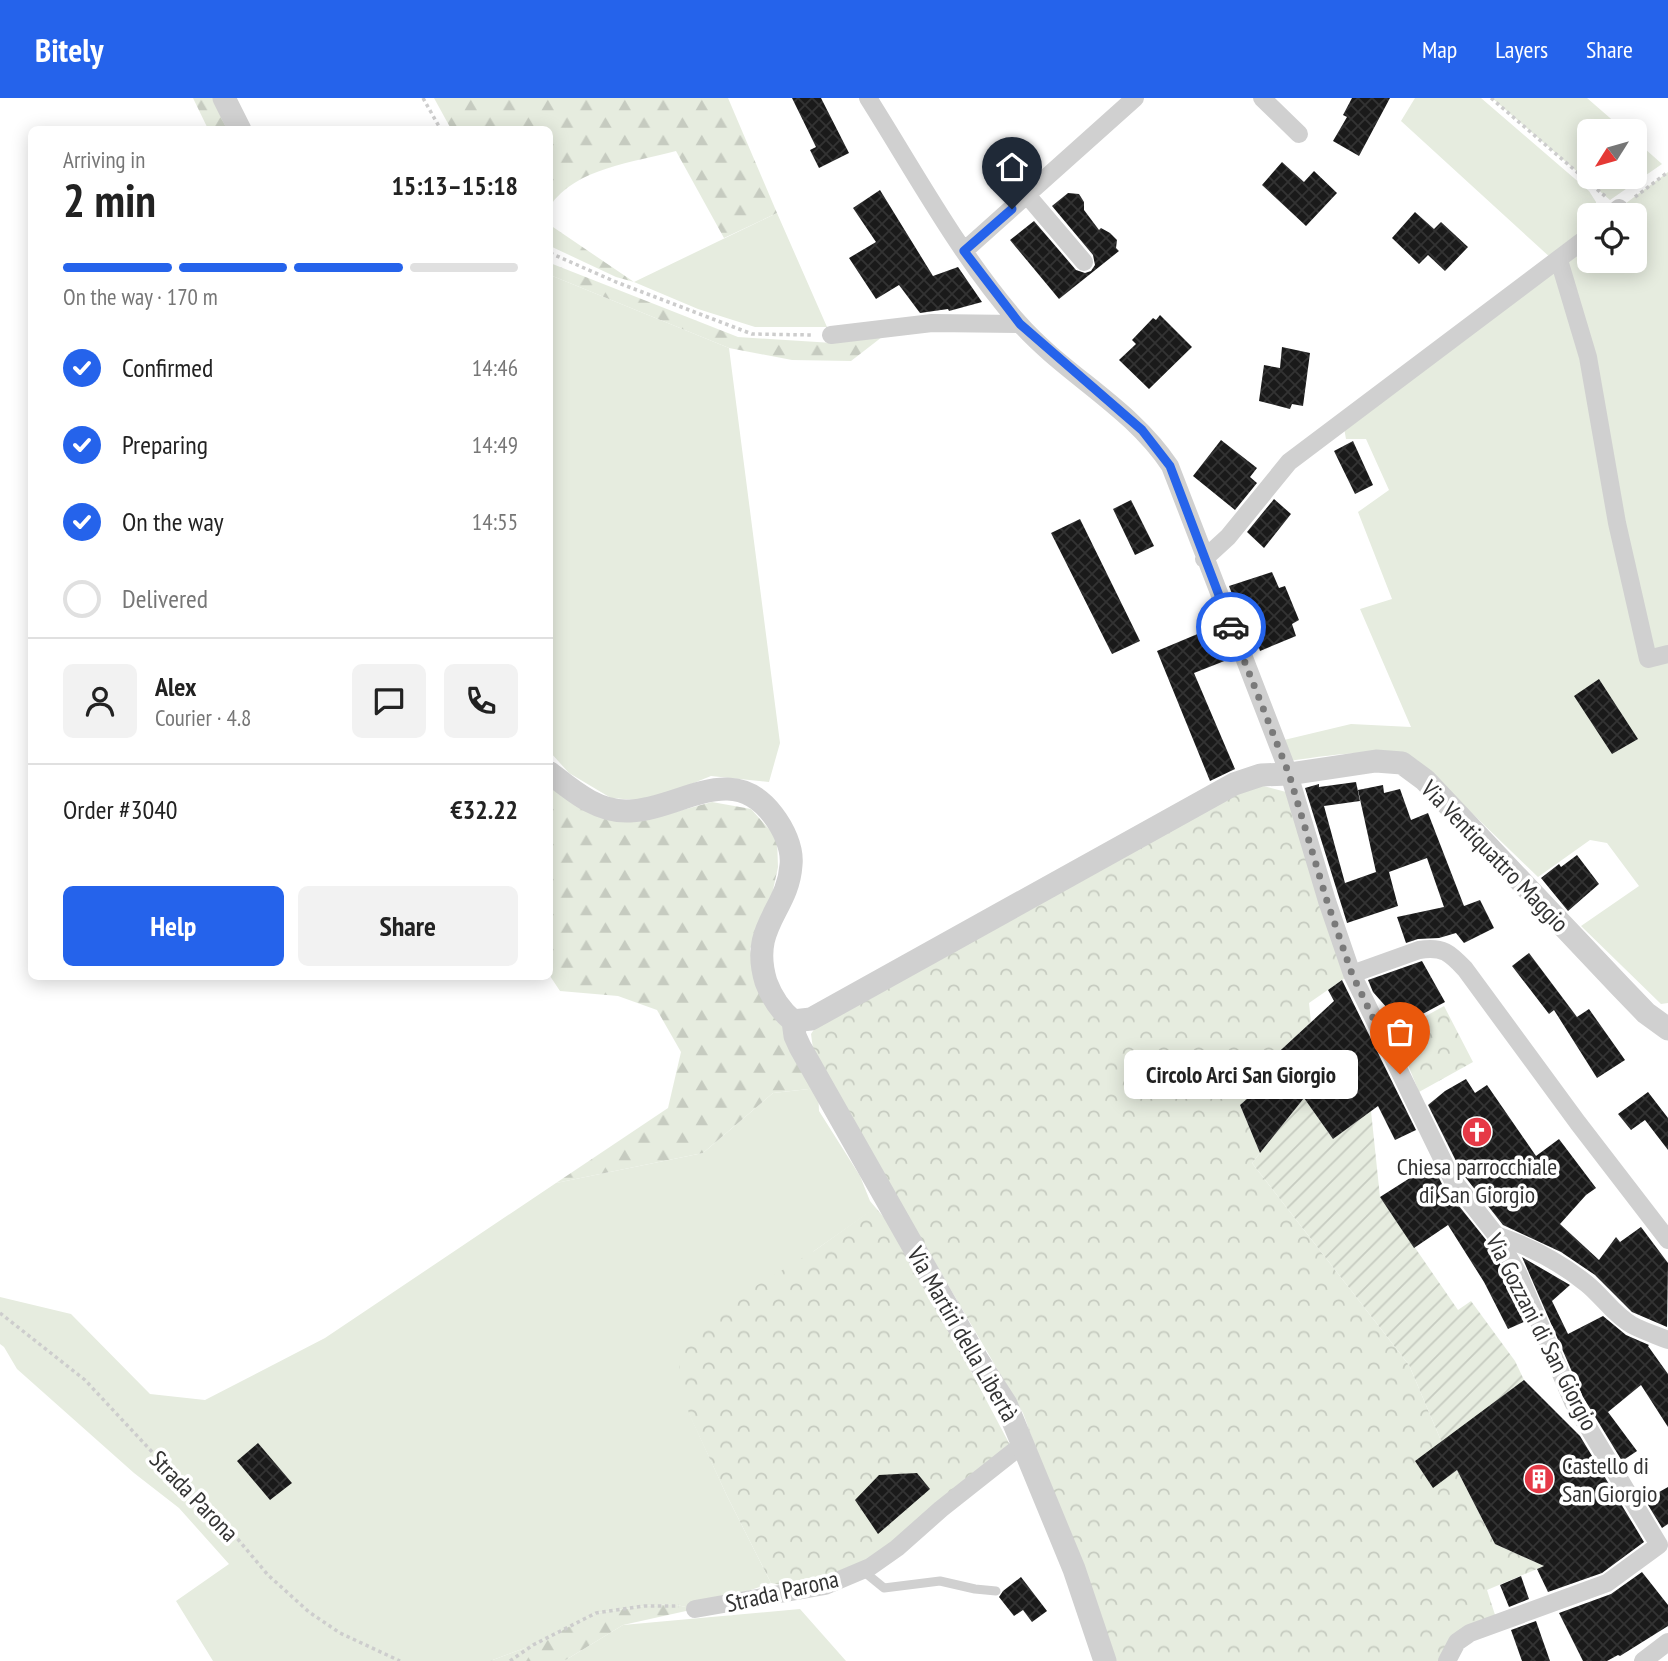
<!DOCTYPE html>
<meta charset="utf-8">
<style>
body{margin:0;font-family:"PT Sans Narrow",sans-serif;background:#f2f2f2;color:#222;height:100vh;display:flex;flex-direction:column;font-size:26px;white-space:nowrap}
*{box-sizing:border-box;margin:0}
p{font-size:23px;color:#767676}
.icon{flex:none;width:38px;height:38px;fill:none;stroke:currentColor;stroke-width:2;stroke-linecap:round;stroke-linejoin:round}
.map{position:relative;flex:1;overflow:hidden}
.sheet{position:absolute;left:28px;top:28px;width:525px;height:854px;display:flex;flex-direction:column;background:#fff;border-radius:10px;box-shadow:0 4px 18px #0003}
.sheet>*{flex:none}
.needle{width:46px;rotate:233deg}
.tools{position:absolute;left:1577px;top:21px;display:grid;gap:14px}
.tools a{display:grid;place-items:center;width:70px;height:70px;border-radius:10px;background:#fff;box-shadow:0 4px 18px #0003;font-size:35px}
.pin{position:absolute;display:grid;place-items:center;width:60px;height:60px;color:#fff;margin:-72px -30px;border-radius:50% 50% 50% 0;rotate:-45deg;box-shadow:0 0 7px #0007}
.pin .icon{rotate:45deg}
.courier{position:absolute;display:grid;place-items:center;width:70px;height:70px;margin:-35px;border:5px solid #2563eb;border-radius:50%;background:#fff;color:#222;box-shadow:0 2px 9px #0007}
.bubble{position:absolute;height:49px;border-radius:10px;background:#fff;box-shadow:0 4px 18px #0003;font-size:23px;font-weight:700;line-height:49px;text-align:center}
.headline em{font-style:normal;font-weight:700}
.headline div{display:flex;flex-direction:column-reverse}
.headline{display:flex;align-items:center;justify-content:space-between;height:119px;padding:0 35px}
h1{font-size:46px;font-weight:700;line-height:52px}
.bar{display:grid;grid-template-columns:repeat(4,1fr);gap:10px 7px;align-content:center;height:84px;padding:0 35px}
.bar i{height:9px;border-radius:5px;background:#e0e0e0}
.bar .active{background:#2563eb}
.bar p{grid-column:span 4}
.line{display:flex;align-items:center;gap:18px;padding:0 35px;border-top:2px solid #e0e0e0}
.line div{flex:1}
.round{display:grid;place-items:center;flex:none;width:74px;height:74px;border-radius:10px;background:#f2f2f2}
ol{padding:0 35px;list-style:none}
li{display:flex;align-items:center;gap:21px;height:77px}
li p{margin-inline-start:auto}
li .icon{padding:7px;border-radius:50%;background:#2563eb;color:#fff;stroke-width:4}
li:last-child{color:#767676}
li i{width:38px;height:38px;border:4px solid #e0e0e0;border-radius:50%}
.button{display:flex;gap:14px;margin-top:auto;padding:14px 35px}
.button a{flex:1;height:80px;border-radius:10px;background:#2563eb;color:#fff;font-size:28px;font-weight:700;line-height:80px;text-align:center}
.button a+a{background:#f2f2f2;color:#222}
header{display:flex;align-items:center;gap:42px;box-sizing:border-box;height:98px;padding:0 35px;background:#2563eb;color:#fff}
header strong{font-size:33px}
nav{display:flex;gap:38px;margin-inline-start:auto;font-size:24px}
.map>svg:first-child{display:block}
.grass{fill:#e6ecdf}
.forest{fill:url(#forest-firs)}
.park{fill:url(#park-crowns)}
.garden{fill:url(#garden-furrows)}
.building{fill:url(#building-cross-hatch)}
.lines{fill:none;stroke-linecap:round;stroke-linejoin:round}
.path{stroke:#cdcdcd;stroke-width:3.5;stroke-dasharray:3.5 3.5;stroke-linecap:butt}
.service{stroke:#d0d0d0;stroke-width:9}
.minor{stroke:#d0d0d0;stroke-width:18}
.tertiary{stroke:#d0d0d0;stroke-width:23}
.done{stroke:#7a7a7a;stroke-width:7;stroke-dasharray:0 12.6}
.route{stroke:#2563eb;stroke-width:9}
.labels{text-anchor:middle;dominant-baseline:central;stroke-width:7;stroke-linejoin:round;paint-order:stroke}
.street-label{font-size:24px;fill:#333;stroke:#fff}
.poi-label{font-size:24px;fill:#333;stroke:#fff}
</style>
<header>
<strong>Bitely</strong>
<nav><a>Map</a><a>Layers</a><a>Share</a></nav>
</header>
<div class="map">
<svg width="1668" height="1563" viewBox="0 0 1668 1563">
<defs>
<pattern id="forest-firs" width="22" height="20" patternUnits="userSpaceOnUse" patternTransform="scale(1.75)"><rect width="22" height="20" fill="#e6ecdf"/><path d="M5 1l3.5 6h-7zM16 11l3.5 6h-7z" fill="#c6cbc0"/></pattern>
<pattern id="park-crowns" width="20" height="18" patternUnits="userSpaceOnUse" patternTransform="scale(1.75)"><rect width="20" height="18" fill="#e6ecdf"/><path d="M2 6a3 3 0 1 1 6 0M12 15a3 3 0 1 1 6 0" fill="none" stroke="#c6cbc0"/></pattern>
<pattern id="garden-furrows" width="10" height="10" patternUnits="userSpaceOnUse" patternTransform="scale(1.75)"><rect width="10" height="10" fill="#e6ecdf"/><path d="M-1 1l2-2M0 10L10 0M9 11l2-2" fill="none" stroke="#c6cbc0"/></pattern>
<pattern id="building-cross-hatch" width="8" height="8" patternUnits="userSpaceOnUse" patternTransform="scale(1.75)"><rect width="8" height="8" fill="#1a1a1a"/><path d="M0 0l8 8M0 8l8-8" fill="none" stroke="#333"/></pattern>
</defs>
<rect width="100%" height="100%" fill="#fff"/>
<path class="grass" d="M1415 0H1481L1589 93 1596 104 1595 117H1589V132L1552 161 1401 23Z
M1492 0H1587L1625 33H1589V79H1634L1635 42 1662 66 1610 102Z
M1668 74V905L1661 906 1581 828 1639 788 1607 745 1590 742 1538 779 1417 662C1374 649 1333 657 1289 663L1284 642 1351 626 1411 629 1360 511 1392 501 1358 414 1389 392 1366 341H1346L1344 330 1589 136V163H1634V117H1610Z
M777 115 827 229H755L698 211 634 184Z
M550 177 729 250 780 645 769 684 711 678 649 703 611 700 569 675 550 654Z
M818 990 819 1013 860 1078 870 1103 871 1113 814 1153 689 1315 727 1398 771 1485 695 1511 672 1506 644 1508 596 1515 533 1547 490 1563H213L176 1503 229 1466 179 1410 134 1375 17 1271 4 1249 0 1246V1199L71 1216 150 1296 205 1302 325 1240 556 1085 703 1055 773 995Z
M800 1511 846 1563H564L623 1527Z"/>
<path class="forest" d="M193 0H214L231 31H208Z
M434 0H728L777 115 724 140 676 53C635 64 575 70 550 108V32L451 31Z
M550 127 634 184 616 179 550 148Z
M550 165 738 239 833 245 882 239 851 263 792 262 729 250 550 177Z
M550 681 649 721 712 704 751 711 777 740 778 769 771 801 750 851 758 881 818 990 773 995 703 1055 556 1085 668 1010 681 954 657 912 618 898 560 893 550 878Z
M672 1506 695 1511 623 1527 564 1563H490L533 1547 596 1515 644 1508Z"/>
<path class="park" d="M1260 687 1290 695 1345 880 1309 905 1311 924 1270 962 1279 973 1240 1007 1260 1055 1252 1065 1409 1267 1442 1345 1415 1363 1433 1389 1457 1372 1495 1446 1544 1468 1487 1492 1496 1520 1442 1563H1112L1023 1315 814 958 811 936 819 924 1237 693Z
M1444 908 1473 964 1419 994 1395 935Z
M870 1103 899 1137 1010 1347 897 1450 796 1490 771 1485 727 1398 689 1316 679 1267 686 1234 711 1215 814 1153 870 1113Z"/>
<path class="garden" d="M1304 1000 1333 1041 1371 1013 1380 1099 1458 1212 1471 1203 1515 1263 1524 1282 1442 1345 1409 1267 1252 1065Z"/>
<path class="building" d="M792 0H821L849 55 819 70 810 52 816 49Z
M1352 0H1390L1359 58 1333 43 1347 19 1343 17Z
M1282 64 1304 84 1314 73 1337 95 1306 128 1262 87Z
M880 92 933 178 958 169 982 204 949 213 948 211 920 215 899 187 876 201 849 160 876 144 853 110Z
M1068 95 1079 96 1084 104V112L1099 132 1101 130 1110 135 1117 142 1116 150 1119 153 1059 201 1010 142 1034 123 1076 172 1085 175 1091 173 1095 167 1093 157 1052 108Z
M1415 114 1434 131 1441 124 1468 149 1445 173 1428 157 1419 166 1392 140Z
M1160 217 1192 249 1149 291 1119 262 1136 246 1132 242 1153 220 1156 222Z
M1282 249 1310 255 1303 308 1292 306 1290 311 1259 303 1264 267 1280 270Z
M1221 342 1257 370 1250 379 1257 385 1235 412 1193 378Z
M1353 343 1373 387 1355 396 1334 353Z
M1274 401 1291 416 1264 450 1247 434Z
M1131 402 1154 448 1135 457 1113 411Z
M1080 421 1140 543 1112 556 1051 435Z
M1272 474 1279 490 1285 488 1299 522 1292 526 1296 538 1260 553 1259 550 1253 552 1229 488Z
M1219 527 1232 560 1194 575 1235 671 1210 683 1157 553Z
M1599 581 1638 641 1612 656 1574 598Z
M1356 684 1360 703 1324 708 1345 785 1376 774 1358 692 1383 687 1384 695 1400 691 1411 722 1428 715 1464 808 1480 802 1494 830 1464 845 1456 835 1439 840 1418 841 1406 845 1397 819 1444 809 1427 760 1389 774 1398 808 1347 825 1305 690 1319 686V689Z
M1577 757 1599 786 1568 813 1541 780 1559 766 1561 769Z
M1529 855 1577 919 1589 911 1625 962 1597 980 1554 912 1549 916 1512 868Z
M1422 863 1445 904 1402 927 1373 894 1368 882Z
M1342 882 1416 1032 1395 1042 1378 1008 1333 1041 1304 1000 1260 1055 1240 1007 1279 973 1270 962 1334 903 1328 892Z
M1466 981 1475 995 1487 987 1536 1058 1559 1041 1596 1090 1586 1097 1560 1126 1599 1162 1616 1139 1620 1144 1641 1129 1668 1165 1667 1229 1632 1214 1595 1177 1561 1154 1503 1127 1462 1075 1428 1007 1445 993Z
M1648 994 1668 1020V1052L1645 1022 1631 1032 1618 1016Z
M1432 1066 1443 1088 1487 1143 1508 1180 1526 1223 1508 1231 1484 1184 1448 1127 1414 1150 1380 1099Z
M1522 1159 1570 1187 1552 1203 1568 1236 1603 1218 1626 1237 1649 1247 1648 1248 1668 1276V1329L1641 1287 1608 1314 1637 1353 1622 1363 1583 1299Z
M1524 1282 1580 1338 1644 1444 1602 1475 1548 1494 1537 1471 1544 1468 1495 1446 1457 1372 1433 1390 1415 1363Z
M258 1345 292 1385 270 1402 237 1363Z
M917 1375 930 1391 878 1436 855 1402 879 1377Z
M1668 1389V1426L1662 1430 1645 1402Z
M1642 1474 1668 1507V1528L1620 1558 1618 1557 1607 1563H1583L1559 1515 1611 1496Z
M1521 1478 1529 1501 1509 1509 1500 1487Z
M1021 1479 1047 1513 1032 1524 1023 1512 1014 1518 999 1499 1003 1493Z
M1536 1523 1550 1563H1522L1511 1532Z"/>
<g class="lines">
<path class="path" d="M423 0 441 32
M1491 0 1606 99
M1635 99 1668 74
M550 155 616 184 752 236 812 237
M0 1215 85 1282 155 1357 198 1394 268 1477 309 1514 340 1535 400 1563
M510 1563 533 1547 596 1515 644 1508H679"/>
<path class="service" d="M862 1472 884 1490 940 1483 975 1491 996 1493"/>
<path class="minor" d="M868 0C916 76 960 158 1019 225 1065 277 1131 309 1170 368L1289 676 1327 803 1352 876 1452 1081 1496 1137 1518 1175 1573 1304 1659 1447 1607 1485 1470 1535 1457 1544 1447 1563
M1262 0 1299 36
M1027 97 1084 164
M1611 117 1619 110
M964 153 1135 0
M1559 162 1588 259 1617 425 1648 561 1668 556
M831 237 932 225 1020 226
M1204 461 1228 439 1289 364 1589 138
M1352 876 1419 852C1443 848 1450 855 1465 871L1578 1025 1668 1142
M1496 1137C1529 1148 1560 1164 1587 1186 1603 1199 1614 1217 1632 1227 1643 1233 1656 1237 1668 1242
M695 1511 825 1488 870 1469 897 1450 941 1411 1023 1346
M1643 1563 1668 1544"/>
<path class="tertiary" d="M224 0 240 32
M550 675C573 693 598 715 630 713 680 711 732 662 773 717 783 730 793 750 791 767 788 813 749 828 766 884 772 900 780 912 793 923
M793 923 811 921 1234 686 1261 677 1289 676 1376 663 1402 665 1425 682 1620 888 1646 915 1668 931
M793 923 795 938 800 949 977 1261 1006 1306 1074 1471 1105 1563"/>
</g>
<g class="lines">
<path class="done" d="M1231 529 1289 676 1327 803 1352 876 1400 976"/>
<path class="route" d="M1012 111 964 153 1020 226 1142 332 1170 368 1231 529"/>
</g>
<defs>
<g id="church-disc" transform="scale(1.575)"><circle r="9.5" fill="#e63946" stroke="#fff"/><path d="M-1.2-6h2.4v3.5h3.3v2.4h-3.3V6h-2.4V-.1h-3.3v-2.4h3.3Z" fill="#fff"/></g>
<g id="building-disc" transform="scale(1.575)"><circle r="9.5" fill="#e63946" stroke="#fff"/><path d="M-4-6H4V6H1V3H-1V6H-4ZM-2.5-4.3h1.7v1.8h-1.7ZM.8-4.3h1.7v1.8H.8ZM-2.5-1h1.7V.8h-1.7ZM.8-1h1.7V.8H.8Z" fill="#fff"/></g>
</defs>
<g fill-rule="evenodd">
<use href="#church-disc" x="1477" y="1034"/>
<use href="#building-disc" x="1539" y="1381"/>
</g>
<g class="labels">
<g class="street-label">
<text transform="translate(1495 758) rotate(46)">Via Ventiquattro Maggio</text>
<text transform="translate(1542 1234) rotate(63)">Via Gozzani di San Giorgio</text>
<text transform="translate(963 1236) rotate(60)">Via Martiri della Libertà</text>
<text transform="translate(194 1398) rotate(46)">Strada Parona</text>
<text transform="translate(782 1493) rotate(-13)">Strada Parona</text>
</g>
<g class="poi-label">
<text x="1477" y="1068">Chiesa parrocchiale<tspan x="1477" dy="28">di San Giorgio</tspan></text>
<text x="1562" y="1367" text-anchor="start">Castello di<tspan x="1562" dy="28">San Giorgio</tspan></text>
</g>
</g>
</svg>
<div class="tools">
<a><svg class="needle" viewBox="-14 -14 28 28"><path d="M0-13l5 13h-10z" fill="#e53935"/><path d="M0 13l5-13h-10z" fill="#767676"/></svg></a>
<a><svg class="icon" aria-label="locate" viewBox="0 0 24 24"><circle cx="12" cy="12" r="6"/><path d="M12 2v4M12 18v4M2 12h4M18 12h4"/></svg></a>
</div>
<div class="pin" style="left:1400px;top:976px;background:#ea580c"><svg class="icon" aria-label="bag" viewBox="0 0 24 24"><path d="M5 8h14l-1 12H6zM9 8a3 3 0 0 1 6 0"/></svg></div>
<div class="pin" style="left:1012px;top:111px;background:#1f2937"><svg class="icon" aria-label="home" viewBox="0 0 24 24"><path d="M3 11l9-7 9 7M6 9v11h12V9"/></svg></div>
<div class="courier" style="left:1231px;top:529px"><svg class="icon" aria-label="car" viewBox="0 0 24 24"><path d="M5 17H2v-5l4-1 3-4h7l3 4 3 1v5h-3M9 17h6M6 11h13"/><circle cx="7" cy="17" r="2"/><circle cx="17" cy="17" r="2"/></svg></div>
<div class="bubble" style="left:1124px;top:952px;width:234px">Circolo Arci San Giorgio</div>
<section class="sheet">
<div class="headline"><div><h1>2 min</h1><p>Arriving in</p></div><em>15:13–15:18</em></div>
<div class="bar"><i class="active"></i><i class="active"></i><i class="active"></i><i></i><p>On the way · 170 m</p></div>
<ol>
<li><svg class="icon" aria-label="check" viewBox="0 0 24 24"><path d="M5 12l5 5 9-10"/></svg>Confirmed<p>14:46</p></li>
<li><svg class="icon" aria-label="check" viewBox="0 0 24 24"><path d="M5 12l5 5 9-10"/></svg>Preparing<p>14:49</p></li>
<li><svg class="icon" aria-label="check" viewBox="0 0 24 24"><path d="M5 12l5 5 9-10"/></svg>On the way<p>14:55</p></li>
<li><i></i>Delivered</li>
</ol>
<div class="line" style="height:126px"><a class="round"><svg class="icon" aria-label="person" viewBox="0 0 24 24"><circle cx="12" cy="8" r="4"/><path d="M4 21q1-7 8-7t8 7"/></svg></a><div><b>Alex</b><p>Courier · 4.8</p></div><a class="round"><svg class="icon" aria-label="chat" viewBox="0 0 24 24"><path d="M4 5h16v11H9l-5 4z"/></svg></a><a class="round"><svg class="icon" aria-label="phone" viewBox="0 0 24 24"><path d="M5 4h4l2 5-3 2q2 4 5 5l2-3 5 2v4C11 20 4 13 5 4z"/></svg></a></div>
<div class="line" style="height:91px"><div>Order #3040</div><b>€32.22</b></div>
<div class="button"><a>Help</a><a>Share</a></div>
</section>
</div>
